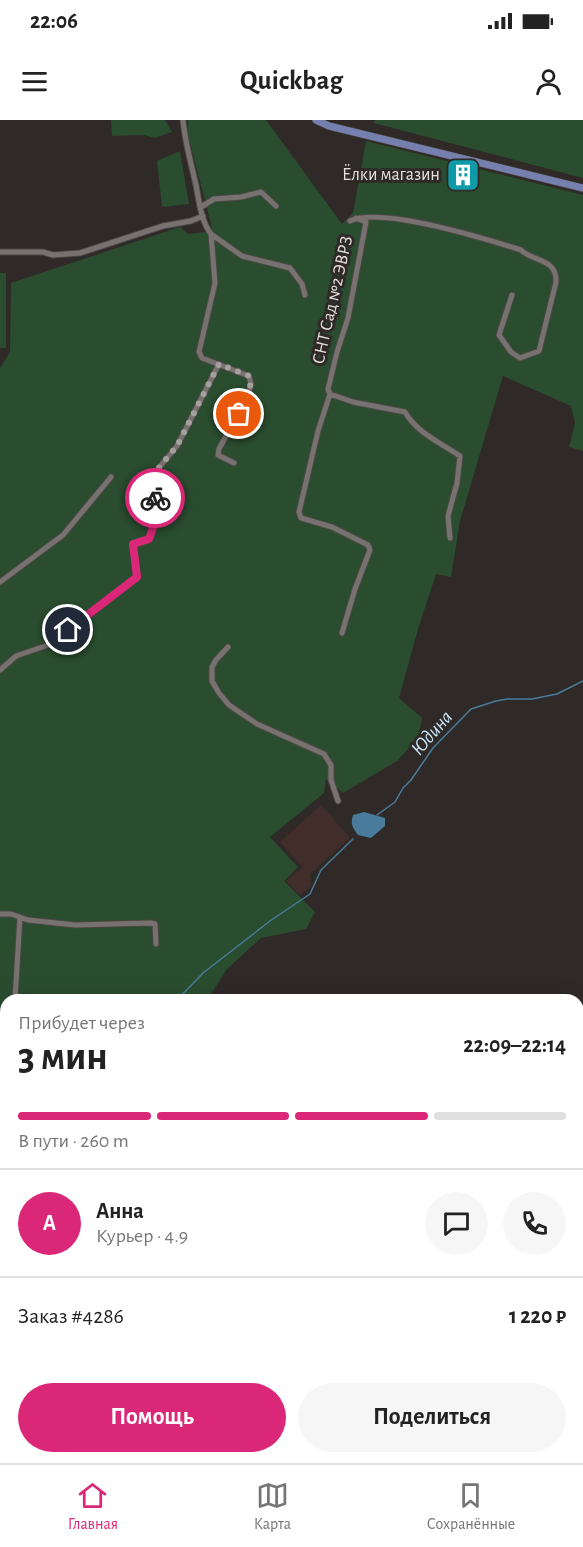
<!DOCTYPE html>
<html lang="ru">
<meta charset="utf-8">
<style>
body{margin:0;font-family:"Alegreya Sans",sans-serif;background:#f6f6f6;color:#222;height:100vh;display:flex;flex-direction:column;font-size:22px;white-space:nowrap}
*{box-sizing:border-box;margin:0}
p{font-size:20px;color:#767676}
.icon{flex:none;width:33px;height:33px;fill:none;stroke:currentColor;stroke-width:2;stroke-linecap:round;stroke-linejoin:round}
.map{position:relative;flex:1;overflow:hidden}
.drawer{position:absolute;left:0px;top:874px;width:584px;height:470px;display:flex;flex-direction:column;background:#fff;border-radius:18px 18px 0 0;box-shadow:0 6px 24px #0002}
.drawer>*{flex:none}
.pin{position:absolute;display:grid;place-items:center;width:51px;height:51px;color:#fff;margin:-26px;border:3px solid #fff;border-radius:50%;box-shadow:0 2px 6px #0007}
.courier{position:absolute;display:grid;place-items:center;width:60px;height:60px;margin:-30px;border:4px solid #db2777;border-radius:50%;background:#fff;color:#222;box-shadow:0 2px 8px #0007}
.summary em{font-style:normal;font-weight:700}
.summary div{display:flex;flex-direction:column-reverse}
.summary{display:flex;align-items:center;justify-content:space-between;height:102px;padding:0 18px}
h1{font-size:39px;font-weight:700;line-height:45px}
.bar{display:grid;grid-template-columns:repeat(4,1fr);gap:9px 6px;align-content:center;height:72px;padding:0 18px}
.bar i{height:8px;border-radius:4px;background:#e0e0e0}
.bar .current{background:#db2777}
.bar p{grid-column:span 4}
.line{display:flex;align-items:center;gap:15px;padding:0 18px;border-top:2px solid #e0e0e0}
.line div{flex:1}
.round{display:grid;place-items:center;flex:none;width:63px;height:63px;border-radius:32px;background:#f6f6f6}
.primary-button{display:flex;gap:12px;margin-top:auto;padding:12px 18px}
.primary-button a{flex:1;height:69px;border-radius:36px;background:#db2777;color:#fff;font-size:24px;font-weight:700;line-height:69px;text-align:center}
.primary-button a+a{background:#f6f6f6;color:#222}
.status{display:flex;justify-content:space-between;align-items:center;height:42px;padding:0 30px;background:#fff;direction:ltr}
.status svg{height:16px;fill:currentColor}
header{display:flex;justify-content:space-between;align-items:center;height:78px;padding:0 18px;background:#fff;font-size:27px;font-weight:700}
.menu{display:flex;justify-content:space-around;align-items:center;height:84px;border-top:2px solid #e0e0e0;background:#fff;font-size:16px;color:#767676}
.menu a{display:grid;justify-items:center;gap:3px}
.menu .current{color:#db2777}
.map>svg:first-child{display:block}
.industrial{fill:#412d2a}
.green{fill:#2a4c2f}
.water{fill:#497b9c}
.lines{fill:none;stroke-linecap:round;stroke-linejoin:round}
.stream{stroke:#497b9c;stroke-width:1.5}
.minor-casing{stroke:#4c4845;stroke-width:7}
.major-casing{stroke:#4c4845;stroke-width:8}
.minor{stroke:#77726f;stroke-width:5}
.major{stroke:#7680af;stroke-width:7}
.done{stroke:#a3a09d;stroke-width:6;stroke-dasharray:0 10.8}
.route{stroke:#db2777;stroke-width:8}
.labels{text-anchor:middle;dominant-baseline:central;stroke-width:6;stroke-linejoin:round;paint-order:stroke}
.poi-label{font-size:18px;fill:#e2dfdd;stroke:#2f2a27;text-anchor:end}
.street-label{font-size:18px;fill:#e2dfdd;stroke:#2f2a27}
.water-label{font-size:20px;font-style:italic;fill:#cbe8fd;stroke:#2f2a27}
</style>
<div class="status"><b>22:06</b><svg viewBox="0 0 49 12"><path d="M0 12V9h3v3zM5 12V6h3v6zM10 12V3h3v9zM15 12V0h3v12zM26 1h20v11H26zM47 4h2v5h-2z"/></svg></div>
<header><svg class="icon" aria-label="menu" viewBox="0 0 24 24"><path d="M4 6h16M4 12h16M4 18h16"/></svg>Quickbag<svg class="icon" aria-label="person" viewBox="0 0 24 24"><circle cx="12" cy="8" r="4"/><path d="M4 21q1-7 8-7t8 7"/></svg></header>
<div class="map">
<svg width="583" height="1343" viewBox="0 0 583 1343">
<rect width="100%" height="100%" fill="#2f2a27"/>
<path class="industrial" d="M321 685 350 718 310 754 311 766 300 775 286 761 303 747 280 722Z"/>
<path class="green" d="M111 0H165L172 12 155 18 144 15 112 16Z
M188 0H266L342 104 353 93 366 21 583 75V331L569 327 575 303 571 286 503 256 460 401 451 457 436 454 418 509 399 578 422 598 419 617 397 641 343 673 326 659 324 673 270 717 298 747 284 761 315 792 306 809 261 818 227 849 207 880H6V940L0 939V248L10 232 11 163 180 107 188 114 206 112 212 108 188 15Z
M375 0H583V58L374 3Z
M180 31 189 84 162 87 157 41Z
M0 153H6V228H0Z"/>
<path class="water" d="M364 692 385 698V706L371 718 358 715C353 708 350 704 353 695Z"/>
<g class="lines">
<path class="stream" d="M377 695 395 682 403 668 411 660 433 628 471 589 496 581 507 579H532L557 574 583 561
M177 880 203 853 270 801 310 774 321 750 353 719
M0 1172 6 1159
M578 1246 583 1245
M122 1343 132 1338"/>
<g class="minor-casing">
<path id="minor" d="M183 0C185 22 191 43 196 65 199 81 201 101 211 114L215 163 199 232 202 238 249 256 251 264 248 276 219 329 218 335 234 343
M201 87 214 79 241 77 261 72 276 86
M350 101C381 86 486 119 521 130 533 142 557 138 556 162L539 231 520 238 511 232 499 215 512 175
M211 114 242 136 290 148 302 164 305 175
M0 132H43L53 135 80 133 163 106 191 101 203 96
M330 274 353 282 405 292C417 313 441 323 460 336L457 363 448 396 450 418
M0 462 63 415 111 357
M342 513 355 469 370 430 368 425 332 407 301 398 299 392 318 311 330 274 328 269 337 232 348 198 366 102 356 98
M228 527 216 540 212 547V561L219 573 229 585 257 604 324 634 331 645V660L338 681
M0 550 16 536 51 524 137 457 133 425 149 419 154 405 169 388 142 368 177 326 219 244
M0 794H11L28 800 75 805 151 803 155 804 156 824
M15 880 20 797"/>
</g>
<g class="major-casing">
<path id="major" d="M316 0 329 6 583 68"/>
</g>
<use href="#minor" class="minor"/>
<use href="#major" class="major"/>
</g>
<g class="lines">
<path class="done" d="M155 378 142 368 177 326 219 244 249 256C253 271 246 281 239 294"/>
<path class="route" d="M68 510 137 457 133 424 149 419 154 405 169 388 155 378"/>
</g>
<defs>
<g id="building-square" transform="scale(1.725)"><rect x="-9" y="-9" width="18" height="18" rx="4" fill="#0f9aa8" stroke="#2f2a27"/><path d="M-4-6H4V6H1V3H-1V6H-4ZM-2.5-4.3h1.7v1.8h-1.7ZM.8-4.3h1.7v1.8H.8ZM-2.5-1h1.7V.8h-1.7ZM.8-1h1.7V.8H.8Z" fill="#fff"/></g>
</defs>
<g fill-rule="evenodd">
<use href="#building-square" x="463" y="55"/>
</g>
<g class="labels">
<g class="poi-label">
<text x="440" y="55">Ёлки магазин</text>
</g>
<g class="street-label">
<text transform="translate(333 180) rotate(-77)">СНТ Сад №2 ЭВРЗ</text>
</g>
<g class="water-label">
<text transform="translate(432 613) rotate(-49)">Юдина</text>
</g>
</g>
</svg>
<div class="pin" style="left:239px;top:294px;background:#ea580c"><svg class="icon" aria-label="bag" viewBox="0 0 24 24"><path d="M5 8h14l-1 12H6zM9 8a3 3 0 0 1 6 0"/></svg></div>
<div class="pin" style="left:68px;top:510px;background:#1f2937"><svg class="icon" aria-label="home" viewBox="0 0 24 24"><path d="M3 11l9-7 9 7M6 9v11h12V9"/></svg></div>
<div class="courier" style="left:155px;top:378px"><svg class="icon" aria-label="bike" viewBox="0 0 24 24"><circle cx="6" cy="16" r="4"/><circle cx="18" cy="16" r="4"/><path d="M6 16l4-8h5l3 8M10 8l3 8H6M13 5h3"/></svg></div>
<section class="drawer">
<div class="summary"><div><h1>3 мин</h1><p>Прибудет через</p></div><em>22:09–22:14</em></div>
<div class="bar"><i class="current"></i><i class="current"></i><i class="current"></i><i></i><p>В пути · 260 m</p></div>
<div class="line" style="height:108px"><b class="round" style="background:#db2777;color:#fff">А</b><div><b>Анна</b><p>Курьер · 4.9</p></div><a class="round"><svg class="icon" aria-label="chat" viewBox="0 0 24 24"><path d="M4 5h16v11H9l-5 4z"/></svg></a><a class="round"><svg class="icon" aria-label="phone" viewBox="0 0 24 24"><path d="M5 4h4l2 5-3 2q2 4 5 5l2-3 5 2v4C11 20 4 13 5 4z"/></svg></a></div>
<div class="line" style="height:78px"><div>Заказ #4286</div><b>1 220 ₽</b></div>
<div class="primary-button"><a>Помощь</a><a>Поделиться</a></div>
</section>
</div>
<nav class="menu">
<a class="current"><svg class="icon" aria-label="home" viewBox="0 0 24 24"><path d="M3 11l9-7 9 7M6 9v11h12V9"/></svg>Главная</a>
<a><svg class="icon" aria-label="map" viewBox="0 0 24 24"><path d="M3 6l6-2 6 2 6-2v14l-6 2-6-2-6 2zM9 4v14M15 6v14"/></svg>Карта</a>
<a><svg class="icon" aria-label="saved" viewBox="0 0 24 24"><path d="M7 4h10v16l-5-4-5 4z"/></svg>Сохранённые</a>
</nav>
